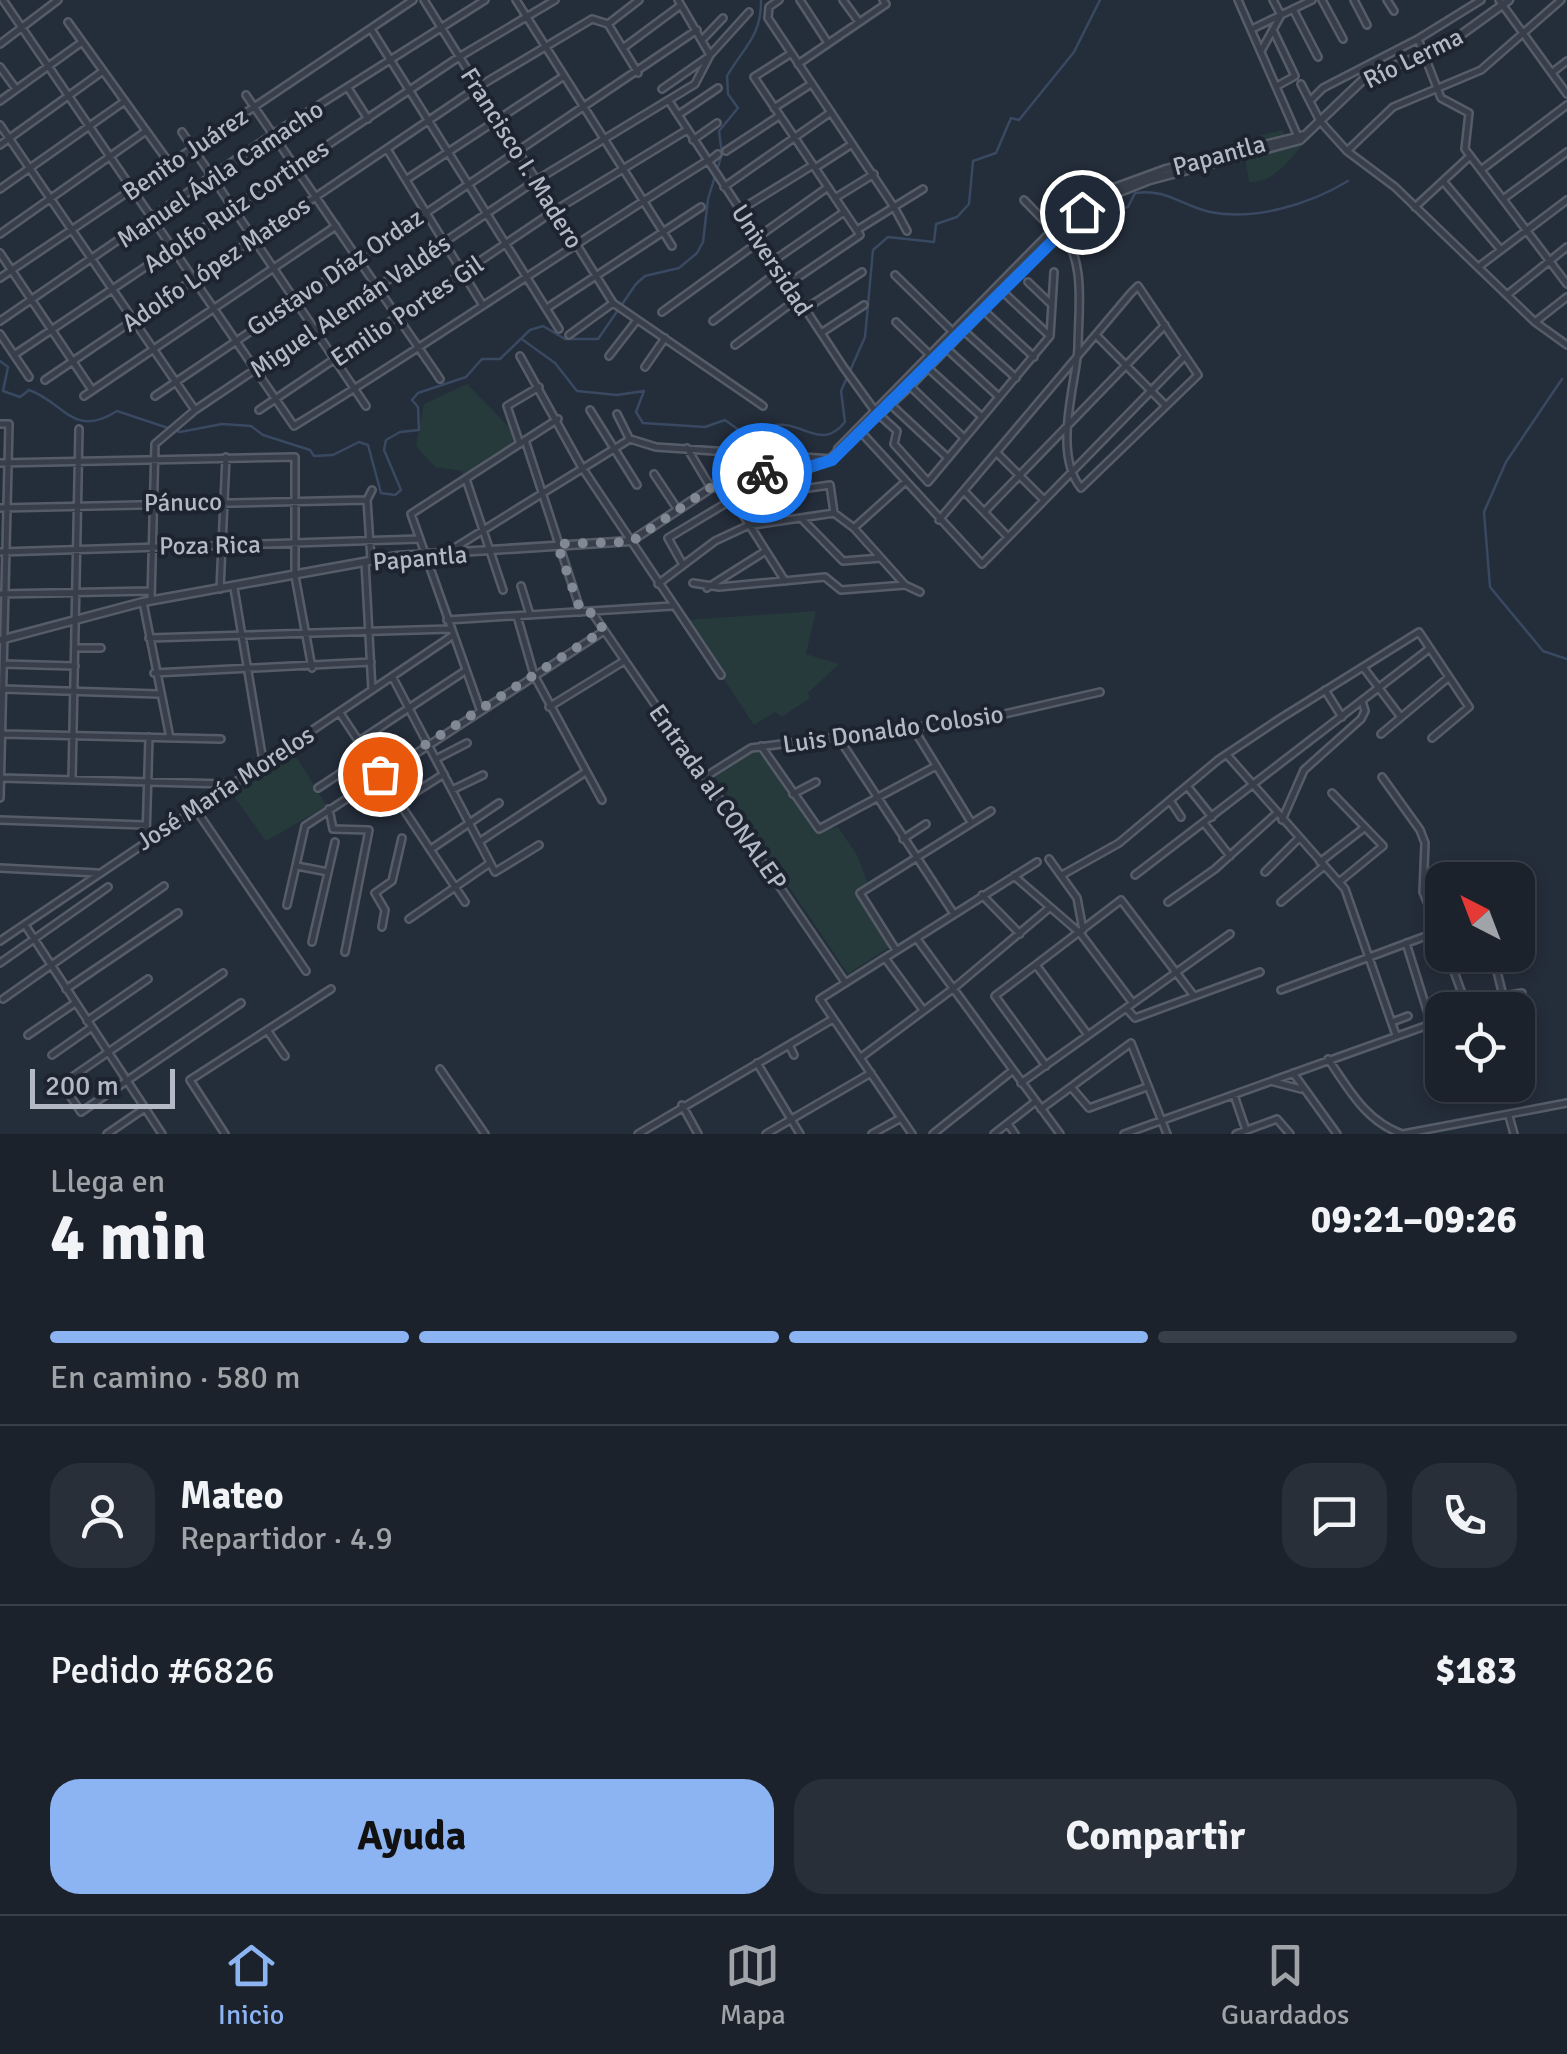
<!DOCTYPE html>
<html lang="es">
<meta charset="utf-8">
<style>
body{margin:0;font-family:Signika,sans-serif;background:#282f38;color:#f1f3f6;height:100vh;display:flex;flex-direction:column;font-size:38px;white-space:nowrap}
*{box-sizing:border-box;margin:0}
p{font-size:32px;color:#a0a4a9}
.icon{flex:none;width:55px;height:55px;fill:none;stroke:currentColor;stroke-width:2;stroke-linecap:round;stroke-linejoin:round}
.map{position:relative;height:1134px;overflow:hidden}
.side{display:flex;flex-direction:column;background:#1b222c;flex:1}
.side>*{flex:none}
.needle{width:65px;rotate:318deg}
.tools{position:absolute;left:1425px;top:862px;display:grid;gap:20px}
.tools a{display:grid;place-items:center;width:110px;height:110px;border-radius:20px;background:#1b222c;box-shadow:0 5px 15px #0003,0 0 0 2px #393f48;font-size:50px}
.scale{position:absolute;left:30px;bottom:25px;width:145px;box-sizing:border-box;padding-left:10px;border:5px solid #b3bac6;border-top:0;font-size:28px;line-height:35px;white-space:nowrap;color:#b3bac6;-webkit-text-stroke:8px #1d2430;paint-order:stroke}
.pin{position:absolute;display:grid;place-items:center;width:85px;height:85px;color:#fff;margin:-42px;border:5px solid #fff;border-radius:50%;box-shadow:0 2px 10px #0007}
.courier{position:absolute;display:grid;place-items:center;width:100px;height:100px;margin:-50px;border:8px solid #1a73e8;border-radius:50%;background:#fff;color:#222;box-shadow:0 2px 12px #0007}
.overview em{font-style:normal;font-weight:700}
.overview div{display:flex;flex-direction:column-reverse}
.overview{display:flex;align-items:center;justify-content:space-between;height:170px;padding:0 50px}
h1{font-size:65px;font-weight:700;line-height:75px}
.bar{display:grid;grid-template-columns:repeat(4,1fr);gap:15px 10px;align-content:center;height:120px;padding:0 50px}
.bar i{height:12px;border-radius:8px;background:#393f48}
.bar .current{background:#8cb3f2}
.bar p{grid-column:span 4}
.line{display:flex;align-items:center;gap:25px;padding:0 50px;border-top:2px solid #393f48}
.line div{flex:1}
.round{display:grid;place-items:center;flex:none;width:105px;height:105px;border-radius:30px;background:#282f38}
.button{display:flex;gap:20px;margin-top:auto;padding:20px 50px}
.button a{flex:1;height:115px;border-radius:30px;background:#8cb3f2;color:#111;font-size:40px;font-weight:700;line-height:115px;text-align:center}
.button a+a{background:#282f38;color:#f1f3f6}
.dock{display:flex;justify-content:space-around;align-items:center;height:140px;border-top:2px solid #393f48;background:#1b222c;font-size:28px;color:#a0a4a9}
.dock a{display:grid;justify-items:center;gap:5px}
.dock .current{color:#8cb3f2}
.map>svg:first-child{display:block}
.green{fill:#26393b}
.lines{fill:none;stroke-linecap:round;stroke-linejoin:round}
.stream{stroke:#394961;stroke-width:2.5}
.minor-casing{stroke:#565d69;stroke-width:10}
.tertiary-casing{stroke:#565d69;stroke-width:11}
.minor{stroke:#383f4b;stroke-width:5}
.tertiary{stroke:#383f4b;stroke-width:6}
.done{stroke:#818995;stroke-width:10;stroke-dasharray:0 18}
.route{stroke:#1a73e8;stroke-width:12}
.labels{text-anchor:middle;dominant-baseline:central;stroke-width:8;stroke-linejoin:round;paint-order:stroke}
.street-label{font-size:25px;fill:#b3bac6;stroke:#1d2430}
</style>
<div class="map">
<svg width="1567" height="1134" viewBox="0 0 1567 1134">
<rect width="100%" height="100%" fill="#242d3a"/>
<path class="green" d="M1282 130 1291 143H1304C1288 162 1275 182 1249 182L1242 140Z
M467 384 510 428 516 443 464 478 462 471 435 467 416 446 424 404Z
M816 611 806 654 839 664 808 693 810 698 782 717 775 712 754 725 685 620Z
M291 748 327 806 266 841 228 788Z
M756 748 817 832 838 827 857 855 868 884 857 893 891 946 848 974 711 771Z"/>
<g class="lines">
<path class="stream" d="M1078 242 1096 214 1128 207 1135 193C1166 188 1182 206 1210 212 1255 221 1310 204 1348 181
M523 340 555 363 577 391 617 395 644 391 636 412 643 423 705 427 725 420 743 433C754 431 766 425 776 425 804 422 822 451 845 422L841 391 865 337 873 250 888 237 934 242 936 224 957 217 969 204 973 161 996 153 1011 118 1019 120 1074 52 1100 0
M0 361 8 367 3 391 20 397 29 390C64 402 73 439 117 411L180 432 222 424 251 426 263 435 310 450 314 456 333 455 359 442 368 445 381 493 395 495 401 490 384 450 386 440 400 432 419 430 418 407 412 400 418 393 466 377 482 359H500L530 330 543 326 565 339H598L636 284 645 276 679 268 697 253 703 242 708 199 722 154 719 131 738 108 728 94 727 76C743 48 762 36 761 0
M1562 379 1506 462 1484 512 1490 587 1543 651 1567 659"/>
<g class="minor-casing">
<path id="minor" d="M3 0 294 426C434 341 568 247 707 161
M424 0 613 303 763 406
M516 0 672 246
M678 0 710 55
M779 0 769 7 768 18 894 207 857 230
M800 0 828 43
M843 0 859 22
M1238 0 1299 139
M1273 0 1281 15
M1322 0 1343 39
M1354 0 1367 25
M1387 0 1394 11
M1499 0 1567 94
M1293 9 1318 57
M68 22 170 164
M608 24 638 73
M608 24 639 0
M371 29 559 329
M1252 29 1312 0
M1273 30 1295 76 1277 86
M1418 39 1441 98 1469 113 1465 149 1567 284
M702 40 723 18
M0 44 58 0
M623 48 681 5
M1261 51 1280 17
M798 64 886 4 883 0
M0 67 16 89
M1554 71 1567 61
M1301 84 1320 121 1347 151 1395 187 1535 322 1567 345
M348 88 368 119
M662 89 708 57
M246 95 440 379
M0 101 82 42
M669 101 844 368 875 411 897 431 894 444 928 482 1050 336 1054 272
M1310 101 1323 88 1418 39 1481 0
M774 108 811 84
M678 115 718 88
M0 125 195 410
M182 132 366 406
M693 140 717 123
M0 145 103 71
M387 149 482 304
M726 151 779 116
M1347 151 1393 107 1481 70 1561 0
M708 162 718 154
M815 168 852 144
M1481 170 1567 105
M407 179 564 76
M1443 181 1501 250
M724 187 831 112
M0 189 125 101
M835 198 874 174
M1503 199 1567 152
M1024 200 1053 230
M1415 207 1470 156
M740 210 813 165
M907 231 894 207 923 189
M0 234 146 131
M758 237 828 187
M0 253 92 390
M773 261 844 212
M1481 265 1567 200
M895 275 953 332
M0 278 413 0
M1028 282 1051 304
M788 284 860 235 754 77 790 54
M1002 291 1050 336
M1507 295 1567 247
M547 308 701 207
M981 308 1034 357
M805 309 862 272
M662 312 760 241
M0 321 273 134 485 0
M713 321 779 271
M896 322 930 355
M1535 322 1567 297
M964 331 1016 378
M821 333 864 305
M0 334 29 377
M569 335 613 303
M1096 335 1166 406
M735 345 797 299
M946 348 999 397
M14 355 459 57 555 0
M520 356 581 466 721 675
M609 356 637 320
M645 367 665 338
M928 368 982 417
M45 380 478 87 592 19 608 24
M911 387 964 438
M84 396 336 226
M155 396 697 30
M888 402 948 458
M259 410 554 211 687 130
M590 410 637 485
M617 414 629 438
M0 424H9L0 798
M860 431 982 564 1185 356
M525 440 581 612
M520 444 507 406 539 387
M687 448 711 488
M997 453 1043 499
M0 463 295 457V576L312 668
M654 474 676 507
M466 479 503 590
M964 491 1008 537
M733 499 785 581
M0 508 367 500
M984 512 1165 325
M802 519 843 561 881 558
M939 520C1003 445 1067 369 1131 293L1138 286 1198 375 1081 488C1055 456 1072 397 1077 358L1078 348C1078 312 1087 259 1060 231
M855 527 905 482
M0 552 420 539
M448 552 630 439 656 447 832 459
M371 560 367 500 372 490
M365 562 372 690
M682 563 668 538 733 499 830 485 834 513
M693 583 719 587 825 577 841 590 905 585 920 592
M658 584 715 541 747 526 834 513 854 528 905 585
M521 586 530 615
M234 588 263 761
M707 588 764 552
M220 589 226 457
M0 594 150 591
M151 600 155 444 195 410 535 181 695 84 710 55 749 12
M143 602 170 738
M591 611 845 982
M517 616 534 675 602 800
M447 620 672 606
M149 638 450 629
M75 648H101
M3 664 75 666
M1363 667 1400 716
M154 673 371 662
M393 678 495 872 539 845
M3 689 158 694
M1325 690 1342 717
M549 707 624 661
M480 709 411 514 558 419
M340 713 465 902
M913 728 971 822
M3 734 221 739
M1381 734 1449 677
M838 737 954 914
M359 741 465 671
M761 746 819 829 936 766
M1228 756 1345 889 1396 1035
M436 759 467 743
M705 777 751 748 987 718 1100 692
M1382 777 1420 830 1425 843 1423 892 1442 939
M1 778 225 784
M72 780 79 429
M1187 786 1212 817
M318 788 368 755
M452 790 483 775
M1332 793 1383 846 1339 882
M793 794 816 782
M400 802 444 774
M1171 802 1181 817
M194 807 306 971
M329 809 333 829 369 830 345 952
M0 820 144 825
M1282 820 1304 770 1361 719 1365 711 1362 701
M1204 823 1230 856
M146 839 149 737
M903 839 926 824
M479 842 584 773
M431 849 499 803
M1049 859 1077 898 1083 930
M1320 862 1364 828
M297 866 328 872
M0 868 97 873
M1265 872 1299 838
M1062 875 1119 843 1218 760 1281 718 1419 632 1469 707 1432 738
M1135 875 1429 649
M1014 876 1080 933 1132 1002
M982 895 1020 934
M1168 902 1215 869 1277 813
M1281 902 1324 866
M287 905 305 826 604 631
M409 919 490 863
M382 927 385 910 375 893 392 881 402 838
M27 928 162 1134
M917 939 1060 1134
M0 941 452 636
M312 942 335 842
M1406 943 1431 1023
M896 950 860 893 991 811
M1448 955 1468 1010
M1493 955 1503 996
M885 958 923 1010
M0 963 108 887
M1036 965 1088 1035
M223 973 62 1084 81 1112 241 1003
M66 989 178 913
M1281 990 1442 930
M3 999 164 886
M1126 1008 1135 1018 1260 972
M1478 1010 1503 996 1522 993
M87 1021 148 979
M1392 1022 1408 1016
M267 1030 285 1056
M28 1035 75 1003
M789 1045 794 1055
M52 1055 92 1027
M860 1058 954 988 1048 909
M1328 1059C1349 1089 1365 1121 1402 1134
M757 1063 800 1134
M1046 1066 995 996 1121 900 1194 996
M440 1069 485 1134
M1293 1073 1337 1134
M1274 1082 1301 1089
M1021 1083 1230 934
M1071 1087 1089 1108 1147 1087
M1234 1095 1246 1130
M682 1105 698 1134
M1041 1109 1131 1043 1167 1134
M1509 1116 1514 1134
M1008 1124 1015 1134
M107 1134 145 1108
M225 1134 190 1080 331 989
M638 1134 833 1019
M766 1134 871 1073
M872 1134 901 1118
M912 1134 820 999 1037 862
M933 1134 1012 1071
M994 1134 1035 1102
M1124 1134 1442 1020
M1236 1134 1277 1119 1290 1134
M1403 1134 1567 1103"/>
</g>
<g class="tertiary-casing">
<path id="tertiary" d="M838 449 1053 230 1092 196 1166 169 1305 135
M0 640 143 602 397 556 631 541 711 488 757 473 806 469 828 461 910 386 1060 231 1097 201 1150 180 1300 140 1366 77 1444 47 1509 0"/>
</g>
<use href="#minor" class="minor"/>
<use href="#tertiary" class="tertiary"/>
</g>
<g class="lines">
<path class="done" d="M380 774 604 630 590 612H581L557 544 631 542 710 488 762 473"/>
<path class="route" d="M762 473 806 468 832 460 1082 212"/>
</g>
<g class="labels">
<g class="street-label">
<text transform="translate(1413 58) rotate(-26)">Río Lerma</text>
<text transform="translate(185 154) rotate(-34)">Benito Juárez</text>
<text transform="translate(1219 155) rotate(-15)">Papantla</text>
<text transform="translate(522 158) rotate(58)">Francisco I. Madero</text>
<text transform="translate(220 174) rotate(-34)">Manuel Ávila Camacho</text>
<text transform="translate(236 206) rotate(-34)">Adolfo Ruiz Cortines</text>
<text transform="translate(772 260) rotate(57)">Universidad</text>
<text transform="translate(216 264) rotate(-34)">Adolfo López Mateos</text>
<text transform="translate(335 272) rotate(-34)">Gustavo Díaz Ordaz</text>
<text transform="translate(350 306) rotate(-34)">Miguel Alemán Valdés</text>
<text transform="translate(407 311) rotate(-34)">Emilio Portes Gil</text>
<text transform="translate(183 502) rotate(-1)">Pánuco</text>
<text transform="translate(210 545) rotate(-1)">Poza Rica</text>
<text transform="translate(420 558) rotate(-5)">Papantla</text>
<text transform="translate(893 729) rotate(-8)">Luis Donaldo Colosio</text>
<text transform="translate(225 788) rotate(-33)">José María Morelos</text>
<text transform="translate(718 797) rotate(55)">Entrada al CONALEP</text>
</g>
</g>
</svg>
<div class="tools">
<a><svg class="needle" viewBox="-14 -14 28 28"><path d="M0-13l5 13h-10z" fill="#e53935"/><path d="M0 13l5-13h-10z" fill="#a0a4a9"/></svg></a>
<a><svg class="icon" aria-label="locate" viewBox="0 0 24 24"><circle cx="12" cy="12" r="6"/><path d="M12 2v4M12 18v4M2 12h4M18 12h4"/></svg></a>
</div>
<div class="scale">200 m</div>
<div class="pin" style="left:380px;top:774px;background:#ea580c"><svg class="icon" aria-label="bag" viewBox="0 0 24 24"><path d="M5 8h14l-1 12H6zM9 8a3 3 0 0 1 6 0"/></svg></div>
<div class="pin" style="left:1082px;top:212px;background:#1f2937"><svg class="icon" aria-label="home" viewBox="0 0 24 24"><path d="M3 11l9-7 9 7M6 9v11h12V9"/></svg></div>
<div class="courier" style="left:762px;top:473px"><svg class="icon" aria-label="bike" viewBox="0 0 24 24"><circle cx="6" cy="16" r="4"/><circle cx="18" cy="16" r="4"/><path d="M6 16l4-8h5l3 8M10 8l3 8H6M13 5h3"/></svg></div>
</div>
<section class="side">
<div class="overview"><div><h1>4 min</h1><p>Llega en</p></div><em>09:21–09:26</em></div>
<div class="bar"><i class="current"></i><i class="current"></i><i class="current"></i><i></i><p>En camino · 580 m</p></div>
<div class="line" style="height:180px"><a class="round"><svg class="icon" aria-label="person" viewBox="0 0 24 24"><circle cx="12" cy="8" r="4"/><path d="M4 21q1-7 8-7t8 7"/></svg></a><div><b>Mateo</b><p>Repartidor · 4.9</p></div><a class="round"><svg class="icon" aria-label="chat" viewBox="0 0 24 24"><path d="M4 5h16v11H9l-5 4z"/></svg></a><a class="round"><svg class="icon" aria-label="phone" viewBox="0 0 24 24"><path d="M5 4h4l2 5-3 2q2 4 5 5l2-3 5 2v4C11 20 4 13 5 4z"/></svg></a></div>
<div class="line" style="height:130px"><div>Pedido #6826</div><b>$183</b></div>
<div class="button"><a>Ayuda</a><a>Compartir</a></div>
</section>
<nav class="dock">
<a class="current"><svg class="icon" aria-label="home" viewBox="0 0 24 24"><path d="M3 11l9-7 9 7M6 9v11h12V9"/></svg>Inicio</a>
<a><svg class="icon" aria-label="map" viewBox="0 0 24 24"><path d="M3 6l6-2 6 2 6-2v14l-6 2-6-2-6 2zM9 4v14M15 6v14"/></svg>Mapa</a>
<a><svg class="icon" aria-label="saved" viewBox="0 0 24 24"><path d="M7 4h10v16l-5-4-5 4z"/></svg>Guardados</a>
</nav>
